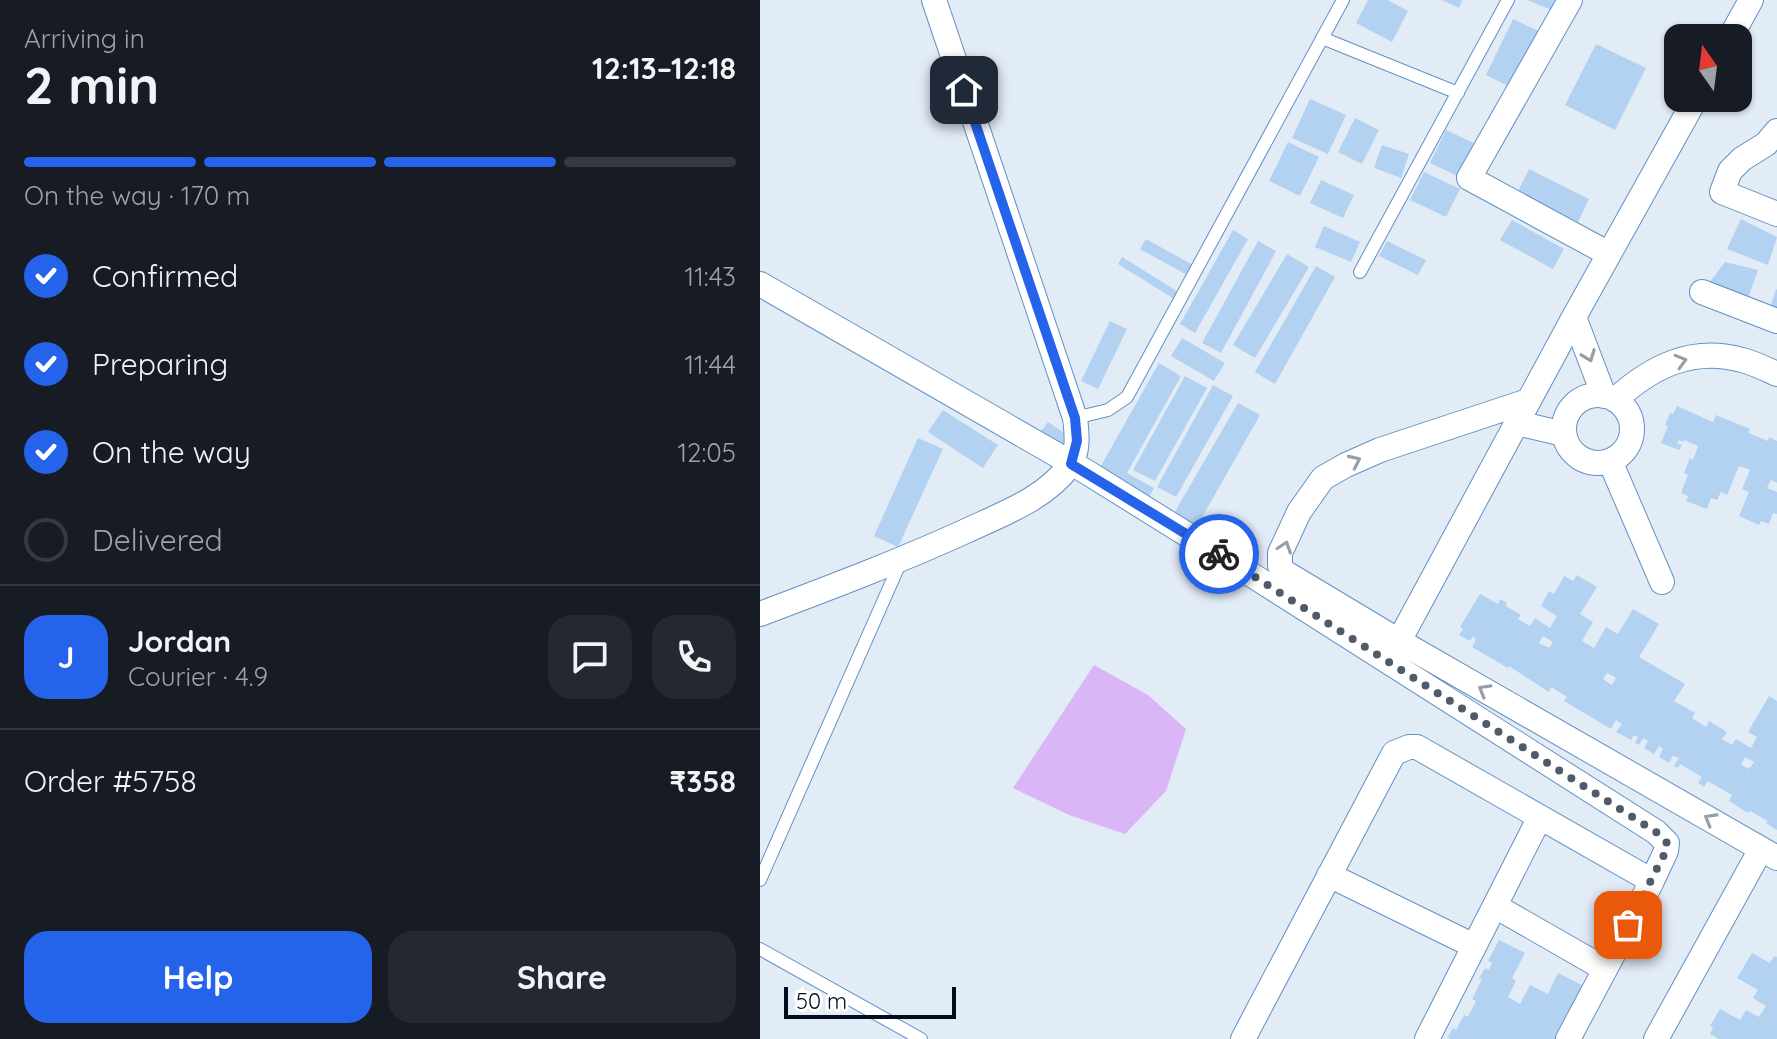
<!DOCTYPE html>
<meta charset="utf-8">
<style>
body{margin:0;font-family:Quicksand,sans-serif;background:#242831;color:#f1f3f6;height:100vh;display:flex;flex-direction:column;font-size:30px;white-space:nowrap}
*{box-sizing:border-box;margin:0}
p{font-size:26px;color:#9ea1a6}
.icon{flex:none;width:44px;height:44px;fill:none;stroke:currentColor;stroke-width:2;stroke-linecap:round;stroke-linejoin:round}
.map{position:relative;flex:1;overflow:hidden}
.drawer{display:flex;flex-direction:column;background:#171b24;width:760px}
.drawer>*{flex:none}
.needle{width:52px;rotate:346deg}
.buttons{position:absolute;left:904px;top:24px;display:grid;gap:16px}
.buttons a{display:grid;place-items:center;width:88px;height:88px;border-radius:16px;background:#171b24;box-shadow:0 2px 6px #0004;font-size:40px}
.scale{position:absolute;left:24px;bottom:20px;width:172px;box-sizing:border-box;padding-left:8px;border:4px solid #000d1e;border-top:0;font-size:22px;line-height:28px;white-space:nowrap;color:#000d1e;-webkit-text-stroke:6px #fff;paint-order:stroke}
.pin{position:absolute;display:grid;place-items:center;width:68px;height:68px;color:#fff;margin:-34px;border-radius:16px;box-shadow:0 4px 12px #0006}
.courier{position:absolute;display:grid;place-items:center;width:80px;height:80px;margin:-40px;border:6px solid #2563eb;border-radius:50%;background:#fff;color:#222;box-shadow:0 2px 10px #0007}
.summary em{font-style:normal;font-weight:700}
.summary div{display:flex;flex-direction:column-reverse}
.summary{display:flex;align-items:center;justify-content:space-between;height:136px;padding:0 24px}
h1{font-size:52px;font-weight:700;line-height:60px}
.bar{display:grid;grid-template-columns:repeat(4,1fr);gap:12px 8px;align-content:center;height:96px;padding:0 24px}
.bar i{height:10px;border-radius:6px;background:#363941}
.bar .selected{background:#2563eb}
.bar p{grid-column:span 4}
.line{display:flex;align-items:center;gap:20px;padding:0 24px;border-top:2px solid #363941}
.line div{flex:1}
.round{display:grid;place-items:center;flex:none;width:84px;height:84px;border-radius:24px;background:#242831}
ol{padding:0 24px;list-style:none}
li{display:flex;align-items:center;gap:24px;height:88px}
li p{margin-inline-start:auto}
li .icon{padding:8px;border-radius:50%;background:#2563eb;color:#fff;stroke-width:4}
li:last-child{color:#9ea1a6}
li i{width:44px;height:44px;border:4px solid #363941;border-radius:50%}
.primary-button{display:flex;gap:16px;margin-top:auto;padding:16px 24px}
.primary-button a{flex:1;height:92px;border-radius:24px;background:#2563eb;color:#fff;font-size:32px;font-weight:700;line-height:92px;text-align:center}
.primary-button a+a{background:#242831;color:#f1f3f6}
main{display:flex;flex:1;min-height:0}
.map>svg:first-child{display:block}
.green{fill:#dab6f7}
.building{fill:#b3d1f0;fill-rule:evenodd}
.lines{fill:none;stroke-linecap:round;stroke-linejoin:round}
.service-casing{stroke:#6191c2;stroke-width:14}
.minor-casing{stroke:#6191c2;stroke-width:26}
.service{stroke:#fff;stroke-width:12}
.minor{stroke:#fff;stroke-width:24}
.oneway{stroke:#999ea5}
.done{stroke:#4f5b6a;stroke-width:8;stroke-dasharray:0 14.4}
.route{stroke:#2563eb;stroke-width:10}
</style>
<main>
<section class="drawer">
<div class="summary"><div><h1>2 min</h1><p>Arriving in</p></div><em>12:13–12:18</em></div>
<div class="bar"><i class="selected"></i><i class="selected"></i><i class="selected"></i><i></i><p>On the way · 170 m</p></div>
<ol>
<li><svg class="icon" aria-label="check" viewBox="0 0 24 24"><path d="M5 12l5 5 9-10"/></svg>Confirmed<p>11:43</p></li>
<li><svg class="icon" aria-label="check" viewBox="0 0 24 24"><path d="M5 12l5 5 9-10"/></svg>Preparing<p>11:44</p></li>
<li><svg class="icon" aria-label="check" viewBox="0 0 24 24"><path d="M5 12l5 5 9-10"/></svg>On the way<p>12:05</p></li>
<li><i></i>Delivered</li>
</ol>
<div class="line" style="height:144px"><b class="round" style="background:#2563eb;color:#fff">J</b><div><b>Jordan</b><p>Courier · 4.9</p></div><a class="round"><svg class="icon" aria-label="chat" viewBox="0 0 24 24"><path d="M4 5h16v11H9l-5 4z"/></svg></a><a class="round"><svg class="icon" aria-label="phone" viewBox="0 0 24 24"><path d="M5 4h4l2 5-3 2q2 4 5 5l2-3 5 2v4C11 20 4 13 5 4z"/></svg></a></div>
<div class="line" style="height:104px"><div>Order #5758</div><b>₹358</b></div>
<div class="primary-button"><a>Help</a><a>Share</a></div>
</section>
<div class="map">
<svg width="1017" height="1039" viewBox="0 0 1017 1039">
<rect width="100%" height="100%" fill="#e2ecf7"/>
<path class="green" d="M334 665 388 695 426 729 406 791 365 834 309 815 253 788Z"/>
<path class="building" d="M608 0H628L648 11 632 42 596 23Z
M682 0H702L699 8Z
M767 0H804L799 13Z
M753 19 783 33 756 90 726 75Z
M836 44 886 68 855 130 805 105Z
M550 99 586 115 568 154 532 138Z
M595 118 619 130 602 164 578 152Z
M686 130 722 147 706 180 670 163Z
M528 142 559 157 540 196 509 181Z
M622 145 649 154 641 178 614 168Z
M769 169 829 199 818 222 758 191Z
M664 172 700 189 686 217 650 200Z
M561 180 594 195 583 218 550 203Z
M981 219 1017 237 1008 265 967 249Z
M752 220 804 249 793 269 740 240Z
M564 226 600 242 591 262 555 247Z
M473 230 488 239 435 333 420 324Z
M386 239 433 265 427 275 380 249Z
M498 241 516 251 461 353 442 343Z
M627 241 666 260 658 275 619 256Z
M527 254 549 267 495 358 473 345Z
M362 257 420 293 416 300 358 264Z
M965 262 998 270 988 298 949 283Z
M556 266 575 277 515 384 495 372Z
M1016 289 1017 290V315L1009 312Z
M350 321 367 329 338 389 321 381Z
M422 338 465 363 454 381 411 356Z
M399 363 421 376 367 473 394 488 388 499 338 471Z
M425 376 447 388 395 481 373 470Z
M453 385 473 396 416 497 397 487Z
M478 403 500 415 436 528 413 515Z
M917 406 953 422 956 415 990 429 988 433 1008 441 1009 437 1017 441V483L1011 480 1007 488 1017 492V514L1013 513 1009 524 1001 521 999 525 979 516 989 492 982 489 990 470 979 466 967 495 961 492 957 500 951 498 947 509 926 501 928 496 921 493 928 475 924 473 930 458 933 460 938 446 924 440 923 442 919 440 917 443 922 445 919 450 901 443 908 426 905 425 910 413 913 414Z
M183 410 238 445 223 468 168 432Z
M288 422 316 441 308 453 280 433Z
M158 438 183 449 138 547 114 536Z
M817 575 837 587 820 614 833 622 822 641 834 648 846 627 858 634 873 609 899 624 879 657 925 684 914 701 935 713 932 718 946 727 949 721 967 732 962 739 972 745 976 739 991 748 997 737 988 732 1009 696 1017 701V830L1006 823 1008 821 990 811 988 813 969 801 972 795 948 781 944 787 938 783 942 777 920 764 918 768 914 766 919 758 913 756 909 763 899 757 903 749 899 746 894 754 884 748 888 741 883 738 879 745 875 743 878 737 874 735 871 740 856 732 862 724 856 720 851 729 804 701 807 697 791 687 789 692 749 666 748 668 712 647 716 639 713 636 710 641 699 635 703 629 700 627 720 594 738 604 740 599 747 603 746 606 761 615 758 619 770 626 775 618 790 628 797 616 781 606 789 591 794 594 804 576 813 581ZM783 636 793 642 789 648 779 643ZM847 673 856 678 852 685 843 679ZM985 757 994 762 989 769 981 765Z
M739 940 765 953 752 978 756 981 748 997 760 1004 770 985 788 994 798 973 830 989 807 1018 796 1039H690L688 1037 693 1028 696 1030 704 1015 708 1017 716 1001 712 999 722 979 719 978 725 968 729 970 732 963 728 961Z
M992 953 1010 963 1014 956 1017 957V1039H959L950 1034 953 1028 950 1026 960 1009 980 1020 986 1010 999 1017 1006 1006 993 998 998 990 977 978Z"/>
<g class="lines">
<g class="service-casing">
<path id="service" d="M562 38 698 93
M600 272 748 0
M315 418 348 410 367 397 583 0
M0 880 141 561
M0 949 161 1039"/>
</g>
<g class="minor-casing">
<path id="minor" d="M810 0 709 178 849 254
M970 38 991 0
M1017 131 1006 144 982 159 970 171 962 192 1017 214
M0 284 325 471 484 570 896 832 907 843 906 851 892 881
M942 292 1017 321
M814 317 844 396
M804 429a34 34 0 1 1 68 0a34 34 0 1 1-68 0Z
M855 400C891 367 932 346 982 360 994 363 1006 369 1017 374
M768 401 620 450 586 465 563 478 539 512 520 553V566L524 572 639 641 1017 858
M757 423 804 434
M850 461 902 582
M0 614C69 588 138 562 206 531 242 514 285 499 309 466 319 453 317 434 315 418L174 0
M639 641 814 317 936 98
M569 875 714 946
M735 906 845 969
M483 1039 634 753 649 747H657L892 881 808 1039
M667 1039 780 817
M896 1039 1001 849"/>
</g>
<use href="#service" class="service"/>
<use href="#minor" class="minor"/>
</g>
<defs><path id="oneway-chevron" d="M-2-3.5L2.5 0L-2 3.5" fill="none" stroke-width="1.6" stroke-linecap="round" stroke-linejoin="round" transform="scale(2)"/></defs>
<g class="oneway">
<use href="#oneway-chevron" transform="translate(829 356) rotate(69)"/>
<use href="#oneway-chevron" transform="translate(921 361) rotate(-16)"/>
<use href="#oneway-chevron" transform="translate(595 461) rotate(-25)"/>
<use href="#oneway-chevron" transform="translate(525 547) rotate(-71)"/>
<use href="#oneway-chevron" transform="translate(724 690) rotate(-150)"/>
<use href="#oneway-chevron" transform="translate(950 819) rotate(-150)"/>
</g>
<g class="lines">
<path class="done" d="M459 554 896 832 907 843 906 851 868 925"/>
<path class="route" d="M204 90 315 418 317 441 311 464 459 554"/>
</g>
</svg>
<div class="buttons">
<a><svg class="needle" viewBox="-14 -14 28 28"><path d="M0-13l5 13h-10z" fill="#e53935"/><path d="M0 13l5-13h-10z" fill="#9ea1a6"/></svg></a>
</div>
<div class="scale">50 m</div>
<div class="pin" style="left:868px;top:925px;background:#ea580c"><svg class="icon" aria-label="bag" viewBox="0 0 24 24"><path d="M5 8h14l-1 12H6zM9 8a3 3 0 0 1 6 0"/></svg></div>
<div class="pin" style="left:204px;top:90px;background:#1f2937"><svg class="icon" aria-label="home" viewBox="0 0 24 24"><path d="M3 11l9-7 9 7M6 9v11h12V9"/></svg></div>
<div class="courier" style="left:459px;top:554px"><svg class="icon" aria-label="bike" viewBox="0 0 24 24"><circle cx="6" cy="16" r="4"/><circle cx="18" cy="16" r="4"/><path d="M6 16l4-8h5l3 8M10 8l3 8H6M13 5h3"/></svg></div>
</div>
</main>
